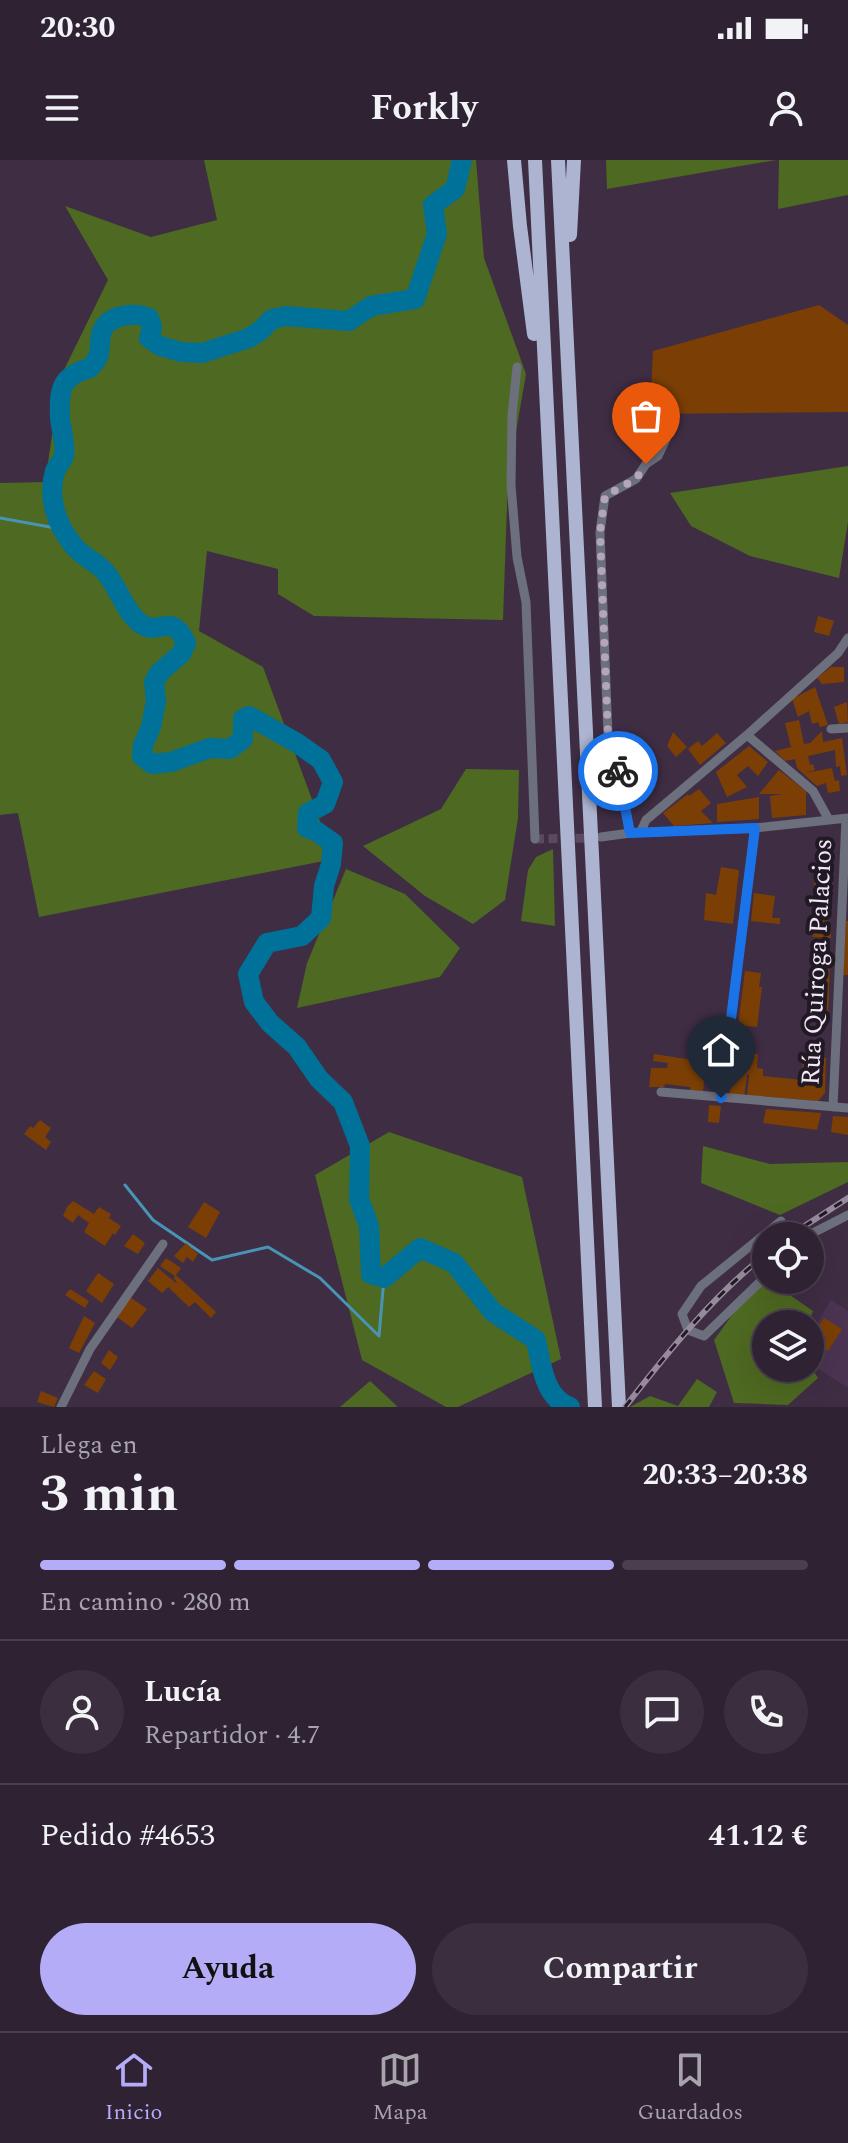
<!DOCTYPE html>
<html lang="es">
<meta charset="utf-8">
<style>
body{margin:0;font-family:Spectral,serif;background:#3b2f3f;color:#f1f3f6;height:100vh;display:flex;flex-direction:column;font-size:30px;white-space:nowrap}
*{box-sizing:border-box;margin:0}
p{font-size:26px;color:#a7a4ac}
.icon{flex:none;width:44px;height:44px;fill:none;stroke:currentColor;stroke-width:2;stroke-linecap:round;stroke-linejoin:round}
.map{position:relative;height:1247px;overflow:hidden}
.drawer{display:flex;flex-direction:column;background:#2f2233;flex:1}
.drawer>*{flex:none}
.buttons{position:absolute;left:752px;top:1062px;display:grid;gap:16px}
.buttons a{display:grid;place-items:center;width:72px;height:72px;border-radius:50%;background:#2f2233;box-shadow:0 8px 32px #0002,0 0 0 2px #4a3f4e;font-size:40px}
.pin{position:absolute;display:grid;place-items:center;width:68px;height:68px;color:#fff;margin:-82px -34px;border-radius:50% 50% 50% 0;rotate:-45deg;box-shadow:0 0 8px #0007}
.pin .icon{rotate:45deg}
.courier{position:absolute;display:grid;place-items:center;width:80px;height:80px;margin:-40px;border:6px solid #1a73e8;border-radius:50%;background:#fff;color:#222;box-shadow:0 2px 10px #0007}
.head em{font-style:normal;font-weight:700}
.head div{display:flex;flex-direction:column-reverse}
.head{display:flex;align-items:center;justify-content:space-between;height:136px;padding:0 40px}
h1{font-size:52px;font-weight:700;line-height:60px}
.bar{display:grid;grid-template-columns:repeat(4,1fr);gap:12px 8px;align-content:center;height:96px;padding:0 40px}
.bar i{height:10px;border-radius:6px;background:#4a3f4e}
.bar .active{background:#b5acf8}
.bar p{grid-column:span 4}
.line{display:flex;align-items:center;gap:20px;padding:0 40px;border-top:2px solid #4a3f4e}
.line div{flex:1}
.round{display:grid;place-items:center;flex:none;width:84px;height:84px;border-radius:42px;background:#3b2f3f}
.action{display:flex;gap:16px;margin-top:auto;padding:16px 40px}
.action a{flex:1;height:92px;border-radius:48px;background:#b5acf8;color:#111;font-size:32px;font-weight:700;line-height:92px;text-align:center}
.action a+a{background:#3b2f3f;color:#f1f3f6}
.status{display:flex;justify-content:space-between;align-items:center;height:56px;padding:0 40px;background:#2f2233;direction:ltr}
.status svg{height:22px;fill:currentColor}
header{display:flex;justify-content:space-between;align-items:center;height:104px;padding:0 40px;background:#2f2233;font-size:36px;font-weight:700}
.menu{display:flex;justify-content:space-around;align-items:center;height:112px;border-top:2px solid #4a3f4e;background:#2f2233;font-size:22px;color:#a7a4ac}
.menu a{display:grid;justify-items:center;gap:4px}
.menu .active{color:#b5acf8}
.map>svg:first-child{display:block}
.built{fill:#4b3452}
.forest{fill:#4e6921}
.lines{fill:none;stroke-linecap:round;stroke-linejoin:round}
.stream{stroke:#4994b4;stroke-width:3}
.river{stroke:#007198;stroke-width:20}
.building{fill:#7b3f05}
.minor-tunnel{stroke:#5a495f;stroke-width:9;stroke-dasharray:9 4.5;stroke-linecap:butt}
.minor{stroke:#6c6f7c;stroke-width:9}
.trunk{stroke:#acb4d1;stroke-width:14}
.rail-casing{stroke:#988a9d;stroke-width:6}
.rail{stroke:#211923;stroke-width:3;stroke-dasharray:9;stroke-linecap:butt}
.done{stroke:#b3a6b8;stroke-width:8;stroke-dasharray:0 14.4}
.route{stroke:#1a73e8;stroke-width:10}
.labels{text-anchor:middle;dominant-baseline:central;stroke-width:8;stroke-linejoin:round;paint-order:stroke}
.street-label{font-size:26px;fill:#f2e7f6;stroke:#211923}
</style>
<div class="status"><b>20:30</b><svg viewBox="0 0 49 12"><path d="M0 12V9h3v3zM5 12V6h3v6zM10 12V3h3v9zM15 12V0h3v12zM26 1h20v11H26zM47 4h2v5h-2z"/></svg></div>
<header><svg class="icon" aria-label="menu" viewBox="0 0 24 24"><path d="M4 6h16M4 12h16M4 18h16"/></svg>Forkly<svg class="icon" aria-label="person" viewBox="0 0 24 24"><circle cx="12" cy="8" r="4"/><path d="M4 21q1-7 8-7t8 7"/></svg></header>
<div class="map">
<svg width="848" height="1247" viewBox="0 0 848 1247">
<rect width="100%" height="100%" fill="#3f2d44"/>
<path class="built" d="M831 1140 848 1151V1228L814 1206 810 1200V1175Z"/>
<path class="forest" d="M204 0H476L484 98 526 214 508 318 503 460 314 456 278 434V409L207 391 199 471 263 507 334 699 39 757 18 653 0 655V323L45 322 61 216 108 120 65 46 151 77 217 60Z
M606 0H776L607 29Z
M779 0H848V35L778 49Z
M848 306V362L839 418 750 396 691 366 670 333Z
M466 609 519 610 518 658 505 740 473 764 425 736 363 686 441 649Z
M553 689 555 766 521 761 528 710 536 697Z
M346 709 405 734 460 788 440 817 297 848 307 803Z
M389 972 522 1017 561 1199 458 1247H446L362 1200 315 1015Z
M703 986 770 1004 848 1002V1022L780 1055 701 1023Z
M761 1115 813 1151 808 1164H766V1208H810V1206L818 1218 788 1245 734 1243 714 1180Z
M697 1219 717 1232 709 1247H630L650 1236 678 1246Z
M370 1221 397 1246 396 1247H340Z"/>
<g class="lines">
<path class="stream" d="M0 358 61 369
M125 1025 153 1060 212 1100 268 1087 320 1118 379 1176 384 1118"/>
<path class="river" d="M462 0 455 29 433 45 437 74 415 139 371 146 349 161 286 156 272 159 260 171 249 178 202 193 181 192 160 186 149 178 152 167 149 158C135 152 109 154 102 171 99 178 101 189 98 197 96 201 93 204 90 208 60 216 59 230 60 258 61 268 66 286 64 295 63 301 57 306 55 311 47 338 57 366 74 386 83 398 98 402 106 413 119 429 125 452 141 464 159 477 172 450 186 483L181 494 160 512 154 522 156 541 151 567 143 585 142 596 152 604 171 602 210 588 230 589 243 579V559L249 556 297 583 321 600 333 622 325 644 308 653 307 668 316 671 333 683 331 704 324 726 321 758 302 776 267 783 248 814 254 842 270 863 297 887 319 919 343 942 360 986 359 1039 369 1066 371 1114 384 1118 420 1088 454 1103 493 1152 536 1180C541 1203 544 1238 570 1247"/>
</g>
<path class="building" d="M819 145 848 165V252L650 254 653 191Z
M818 456 834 461 829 476 814 472Z
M831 507H844V522L822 524 817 518Z
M815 527 828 565 820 567 818 562 812 564 809 551 798 557 792 539Z
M847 542 848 562 839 564 834 547Z
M799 560 804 584 810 583 822 571 823 582 842 578 847 615 841 616 840 606 836 607 835 590 808 596 810 605 813 604 815 610 805 613 832 608 835 621 839 620 840 631 828 633 826 623 817 626 797 608 795 599 785 601 775 591 791 587 785 563Z
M673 572 687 587 676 597 667 586Z
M717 573 726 583 700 605 688 589 698 581 702 586Z
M749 586 768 602 758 616 748 606 737 615 747 627 727 637 716 612Z
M779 610 806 631V655L772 658 770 636 783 634H759Z
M699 629 711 643 701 651 713 663 674 666 663 653 688 634 689 636Z
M759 637V659L717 662V644Z
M721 707 739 710 733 764 704 760 706 733 716 735Z
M814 723H833L832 739H814Z
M754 733 775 736 772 758H780V764L751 761Z
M814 756H827V765H831V778L813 777Z
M846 761H848V815H843Z
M812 792H826L830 798 828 857 809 856Z
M745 811 761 813 759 827H762L757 867 738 865Z
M735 892 758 894 757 908 763 909V916L802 920 803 897 826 898 825 933 818 941 747 935 749 915H747L744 938 729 936Z
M654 894 693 900 694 894 717 898 715 908 706 906V901H700V906H694L693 910 705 911 703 932 690 931V927L665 924 664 927H649L651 908H667L668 903 653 901Z
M709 945 721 946 719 963 708 962Z
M766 949 821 953 817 970 763 963Z
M833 956 848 957V975L831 972Z
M40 960 51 968 45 977 51 982 46 990 24 974 30 966 33 968Z
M73 1041 94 1054 99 1047 111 1054 109 1058 121 1066 115 1075 113 1073 105 1086 84 1072 89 1063 78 1055 73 1063 63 1056 67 1047Z
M204 1042 220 1052 206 1078 188 1067Z
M133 1074 145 1083 138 1094 124 1086Z
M186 1083 198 1094 193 1102 187 1097 183 1103 174 1096Z
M166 1098 181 1108 176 1115 216 1152 211 1158 195 1142 189 1147 168 1127 162 1133 148 1121 158 1108 176 1123 177 1122 174 1119 175 1116 160 1106Z
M98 1113 114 1124 102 1143 86 1131Z
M70 1129 89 1141 85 1148 65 1135Z
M130 1137 147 1149 132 1168 117 1157Z
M84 1156 95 1163 79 1193 69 1188Z
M824 1158 842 1169 828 1191 810 1180Z
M109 1190 118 1197 110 1210 101 1203Z
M94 1211 106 1219 98 1233 84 1225Z
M41 1231 58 1238 54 1247 37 1242Z"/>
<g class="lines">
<path class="minor-tunnel" d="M535 679 594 678"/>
<path class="minor" d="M517 207 512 256 511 325 517 397 526 442 535 679
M673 257V264L658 296 646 304 636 319 605 336 600 372 608 575 618 609 630 673 755 668 848 658
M831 569 848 568
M747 575 813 631 829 660
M641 671 646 660 747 575 838 493 848 478
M601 677 630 673
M661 932 848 948
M721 938 755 668
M833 947 846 659
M807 1076 848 1055
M766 1116 704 1176 688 1170 682 1154 701 1126 781 1061
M61 1247 90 1189 163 1084"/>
<path class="trunk" d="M514 0 520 66 534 174
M535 0 595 1247
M558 0 619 1247
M570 75 574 0"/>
<g class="rail-casing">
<path id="rail" d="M789 1076 848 1038
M625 1247C668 1192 711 1138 766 1094"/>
</g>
<use href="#rail" class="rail"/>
</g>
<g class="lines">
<path class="done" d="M618 611 608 575 600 372 605 336 636 319 646 304"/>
<path class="route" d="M618 611 630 673 755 668 721 938"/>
</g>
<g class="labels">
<g class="street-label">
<text transform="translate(817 802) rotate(-87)">Rúa Quiroga Palacios</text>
</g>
</g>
</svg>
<div class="buttons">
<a><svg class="icon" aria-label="locate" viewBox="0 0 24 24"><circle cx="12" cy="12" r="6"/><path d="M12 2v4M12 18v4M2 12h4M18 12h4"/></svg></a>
<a><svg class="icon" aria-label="layers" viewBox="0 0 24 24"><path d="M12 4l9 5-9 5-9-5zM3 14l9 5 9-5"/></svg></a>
</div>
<div class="pin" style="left:646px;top:304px;background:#ea580c"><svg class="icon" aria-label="bag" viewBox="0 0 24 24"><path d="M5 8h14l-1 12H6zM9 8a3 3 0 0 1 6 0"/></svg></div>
<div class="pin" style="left:721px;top:938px;background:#1f2937"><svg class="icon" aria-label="home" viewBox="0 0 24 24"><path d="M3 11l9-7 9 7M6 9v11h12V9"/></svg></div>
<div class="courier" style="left:618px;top:611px"><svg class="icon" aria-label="bike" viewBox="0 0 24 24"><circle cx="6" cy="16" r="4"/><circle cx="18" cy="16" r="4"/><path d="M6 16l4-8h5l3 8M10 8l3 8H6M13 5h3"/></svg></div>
</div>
<section class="drawer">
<div class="head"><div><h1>3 min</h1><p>Llega en</p></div><em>20:33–20:38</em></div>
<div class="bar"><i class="active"></i><i class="active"></i><i class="active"></i><i></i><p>En camino · 280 m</p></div>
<div class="line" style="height:144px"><a class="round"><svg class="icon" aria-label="person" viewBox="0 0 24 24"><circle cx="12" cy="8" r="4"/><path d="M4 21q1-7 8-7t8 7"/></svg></a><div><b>Lucía</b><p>Repartidor · 4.7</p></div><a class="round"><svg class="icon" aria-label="chat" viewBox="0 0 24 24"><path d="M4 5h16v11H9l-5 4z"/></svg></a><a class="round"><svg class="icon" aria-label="phone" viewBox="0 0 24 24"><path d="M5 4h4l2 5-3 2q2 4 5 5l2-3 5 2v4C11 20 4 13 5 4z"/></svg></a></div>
<div class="line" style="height:104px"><div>Pedido #4653</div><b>41.12 €</b></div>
<div class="action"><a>Ayuda</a><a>Compartir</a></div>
</section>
<nav class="menu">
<a class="active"><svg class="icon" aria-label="home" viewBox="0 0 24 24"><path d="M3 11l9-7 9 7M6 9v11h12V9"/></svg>Inicio</a>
<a><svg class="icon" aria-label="map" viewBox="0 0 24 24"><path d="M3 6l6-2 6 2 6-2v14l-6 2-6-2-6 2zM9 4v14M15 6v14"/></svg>Mapa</a>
<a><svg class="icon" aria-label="saved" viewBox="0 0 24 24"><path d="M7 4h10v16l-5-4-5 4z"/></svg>Guardados</a>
</nav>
